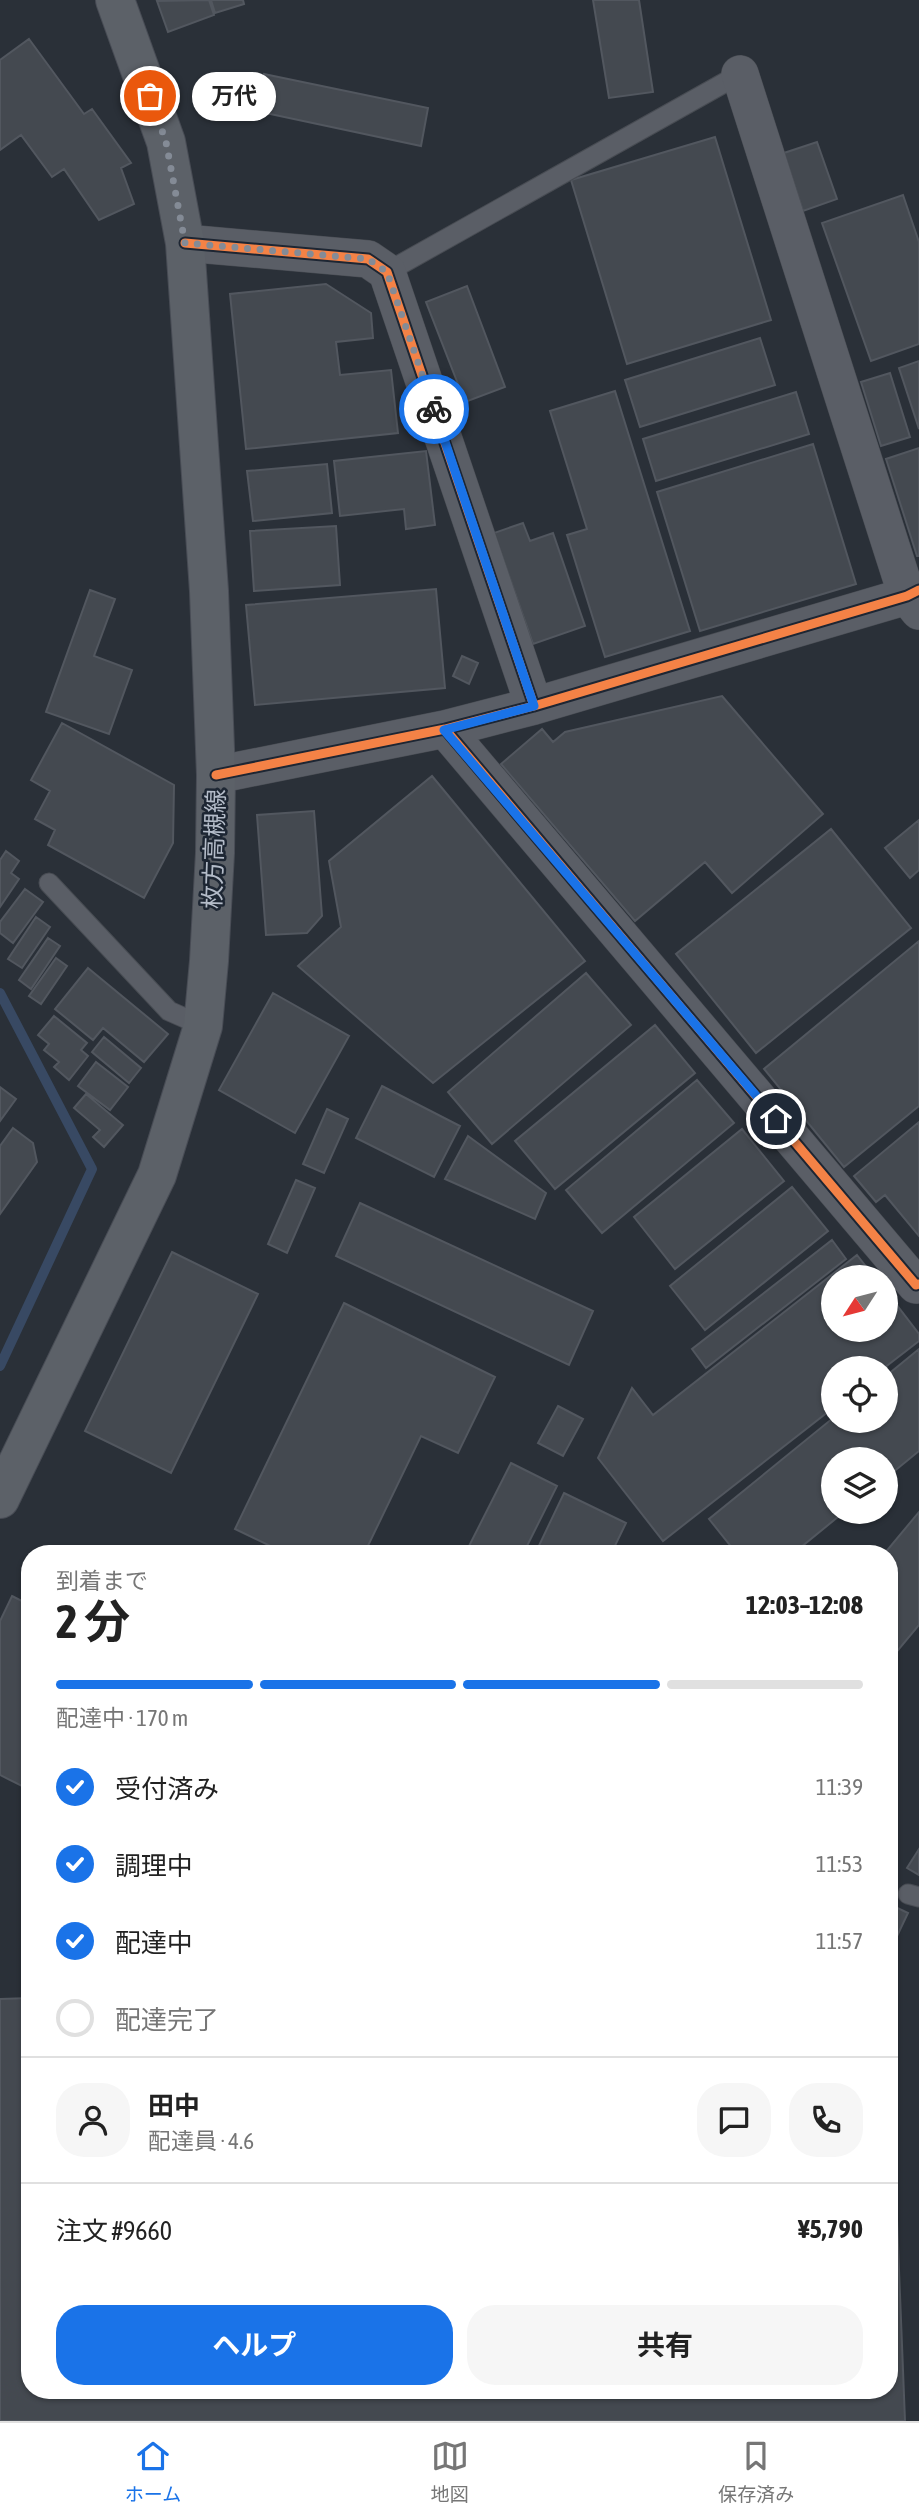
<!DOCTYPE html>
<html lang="ja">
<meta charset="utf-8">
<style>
body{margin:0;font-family:"Asap Condensed","Noto Sans JP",sans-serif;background:#f6f6f6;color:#222;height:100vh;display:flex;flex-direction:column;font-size:26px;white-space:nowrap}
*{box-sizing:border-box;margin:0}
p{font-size:23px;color:#767676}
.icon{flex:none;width:38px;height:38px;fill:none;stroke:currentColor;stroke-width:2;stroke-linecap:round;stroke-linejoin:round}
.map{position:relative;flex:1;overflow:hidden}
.drawer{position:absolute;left:21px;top:1545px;width:877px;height:854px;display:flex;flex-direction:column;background:#fff;border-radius:28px;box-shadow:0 2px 5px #0004}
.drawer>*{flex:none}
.needle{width:46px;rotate:234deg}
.fabs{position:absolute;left:821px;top:1265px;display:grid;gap:14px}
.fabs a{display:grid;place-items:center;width:77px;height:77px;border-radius:50%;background:#fff;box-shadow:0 2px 5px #0004;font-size:35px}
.pin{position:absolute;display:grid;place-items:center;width:60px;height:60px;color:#fff;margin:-30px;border:4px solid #fff;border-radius:50%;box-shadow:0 2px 7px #0007}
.courier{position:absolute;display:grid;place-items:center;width:70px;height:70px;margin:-35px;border:5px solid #1a73e8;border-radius:50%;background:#fff;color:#222;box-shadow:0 2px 9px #0007}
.bubble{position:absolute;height:49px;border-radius:24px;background:#fff;box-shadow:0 2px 5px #0004;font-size:23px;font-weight:700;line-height:49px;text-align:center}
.overview em{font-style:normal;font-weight:700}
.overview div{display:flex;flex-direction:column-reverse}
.overview{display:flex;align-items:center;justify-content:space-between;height:119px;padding:0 35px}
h1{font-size:46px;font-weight:700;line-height:52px}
.bar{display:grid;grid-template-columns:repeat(4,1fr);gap:10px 7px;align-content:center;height:84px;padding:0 35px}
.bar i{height:9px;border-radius:5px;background:#e0e0e0}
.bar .selected{background:#1a73e8}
.bar p{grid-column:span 4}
.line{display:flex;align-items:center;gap:18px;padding:0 35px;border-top:2px solid #e0e0e0}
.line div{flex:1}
.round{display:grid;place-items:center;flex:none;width:74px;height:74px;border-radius:28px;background:#f6f6f6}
ol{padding:0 35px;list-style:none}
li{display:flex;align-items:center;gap:21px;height:77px}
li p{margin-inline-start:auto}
li .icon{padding:7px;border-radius:50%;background:#1a73e8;color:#fff;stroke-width:4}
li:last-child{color:#767676}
li i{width:38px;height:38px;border:4px solid #e0e0e0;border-radius:50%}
.cta{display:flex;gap:14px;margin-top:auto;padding:14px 35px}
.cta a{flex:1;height:80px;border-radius:28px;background:#1a73e8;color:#fff;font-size:28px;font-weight:700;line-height:80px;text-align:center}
.cta a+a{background:#f6f6f6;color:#222}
.menu{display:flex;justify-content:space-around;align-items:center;height:98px;border-top:2px solid #e0e0e0;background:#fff;font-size:19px;color:#767676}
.menu a{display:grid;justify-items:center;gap:4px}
.menu .selected{color:#1a73e8}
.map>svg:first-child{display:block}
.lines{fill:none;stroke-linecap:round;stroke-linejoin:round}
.stream{stroke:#384963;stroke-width:10}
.building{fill:#444950;stroke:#52575f;stroke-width:2}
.service-casing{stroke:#484c53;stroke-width:21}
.minor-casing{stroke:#484c53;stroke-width:38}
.primary-casing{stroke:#484c55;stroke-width:40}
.service{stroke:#5a5e66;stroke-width:19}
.minor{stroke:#5a5e66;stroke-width:37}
.primary{stroke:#5c6168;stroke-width:38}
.cycleway-casing{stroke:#1d2633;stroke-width:13}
.cycleway{stroke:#f48246;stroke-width:9}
.done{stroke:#848b96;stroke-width:7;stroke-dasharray:0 12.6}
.route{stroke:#1a73e8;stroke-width:9}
.labels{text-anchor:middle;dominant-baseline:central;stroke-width:5;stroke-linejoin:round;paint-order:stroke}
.street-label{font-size:24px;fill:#b4bcc9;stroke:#1d2633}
</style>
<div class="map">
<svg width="919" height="2421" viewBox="0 0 919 2421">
<rect width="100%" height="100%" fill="#2a3038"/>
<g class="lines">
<path class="stream" d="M0 993 92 1169 0 1366"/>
</g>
<path class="building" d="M209 0 214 15 168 32 157 1Z
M211 0H243L244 4 215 13Z
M593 0H639L653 92 609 98Z
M29 39 84 114 92 109 131 163 121 168 134 204 99 220 64 169 52 177 21 135 0 150V60Z
M264 74 428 108 421 146 256 111Z
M715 137 771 320 627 364 571 180Z
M817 142 837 199 803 211 784 153Z
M903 195 919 242V344L871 361 822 223Z
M326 284 371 313 373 338 336 342 340 375 391 370 398 433 246 449 230 294Z
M467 286 505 387 465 402 426 302Z
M760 338 775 385 640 427 625 380Z
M919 361V429L899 368Z
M890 373 910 437 881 446 861 382Z
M615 391 690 631 605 657 567 535 587 529 550 411Z
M796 392 809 434 656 481 643 439Z
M813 444 856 584 700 631 657 492Z
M919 448V556H917L886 459Z
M426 451 435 525 406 529 404 509 340 516 334 461Z
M327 464 332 513 253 521 247 471Z
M523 523 530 541 553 533 585 626 533 644 494 533Z
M336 526 340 585 254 591 250 531Z
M436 589 445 688 255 705 246 605Z
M90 590 115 599 94 656 132 670 109 734 46 712Z
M462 656 478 663 469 684 453 676Z
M722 696 823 814 732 893 705 862 635 921 501 764 542 729 553 742 565 732Z
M62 723 174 785 173 843 144 898 48 845 55 830 35 819 50 791 31 780Z
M432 776 585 961 433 1083 298 966 341 927 329 861Z
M314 811 322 916 307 933 266 935 257 815Z
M919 820V870L910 878 885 848Z
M831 829 911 928 756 1053 676 954Z
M6 851 19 861 11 873 19 879 0 907V860Z
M25 889 43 902 13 943 0 933V922Z
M36 917 50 927 22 968 8 959Z
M48 938 60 946 31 989 19 980Z
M919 941V1106L844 1167 764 1069Z
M56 958 67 966 41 1004 29 996Z
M88 968 168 1034 144 1062 103 1028 93 1040 55 1009Z
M586 973 631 1025 492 1144 448 1092Z
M273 993 349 1036 295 1133 219 1090Z
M54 1016 87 1043 81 1050 88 1056 69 1080 54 1067 59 1062 44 1050 49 1044 38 1035Z
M655 1025 695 1073 555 1189 515 1141Z
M104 1037 141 1068 129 1083 92 1052Z
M96 1062 128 1087 110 1110 78 1086Z
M697 1080 734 1123 602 1233 566 1190Z
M382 1086 460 1126 434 1177 356 1138Z
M0 1087 16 1099 0 1121Z
M86 1094 123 1125 104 1147 93 1137 100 1130 74 1108Z
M327 1109 348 1119 324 1173 303 1164Z
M919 1122V1236L885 1195 876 1202 854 1176Z
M13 1128 33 1143 37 1162 0 1214V1146Z
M742 1129 784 1181 675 1269 634 1217Z
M468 1136 546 1193 535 1219 445 1179Z
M296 1180 315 1188 287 1253 268 1244Z
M792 1187 828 1231 705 1330 670 1286Z
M360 1203 593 1311 569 1365 336 1256Z
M832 1240 846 1259 706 1368 692 1349Z
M172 1252 258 1294 171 1473 85 1431Z
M857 1255 875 1278H833V1330H886V1291L919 1334V1341L884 1368H833V1408L663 1541 598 1458 632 1388 653 1415Z
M344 1303 495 1377 458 1453 421 1436 364 1554H287L235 1529Z
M919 1349V1451L886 1478V1460H833V1512H844L800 1548 805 1554H737L709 1519 833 1418V1421H886V1376Z
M558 1406 583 1419 563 1456 538 1443Z
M511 1463 557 1486 523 1554H465Z
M564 1493 626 1523 611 1554H535Z
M919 1512V1625L889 1661V1554H884Z
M12 1596 30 1605V1781L26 1788 0 1775V1621Z
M919 1849V1875L907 1868Z
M889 1904 908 1913 889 1953Z
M889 1975H896L895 1998H889Z
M30 1998V2390H889L890 2042 905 2421H0V1999Z"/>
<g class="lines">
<g class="service-casing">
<path id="service" d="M387 272 740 74
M49 883 169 1011 203 1026
M908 1894 919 1897"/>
</g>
<g class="minor-casing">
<path id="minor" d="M740 74 907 596 919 611
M185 243 368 259 387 272 534 706
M445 729 916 1285 919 1284
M216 775 445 729 534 706 907 596 919 590"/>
</g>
<g class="primary-casing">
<path id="primary" d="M0 1499 157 1175 203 1026 209 961 215 853 216 775 209 591 185 243 166 142 115 0"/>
</g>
<use href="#service" class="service"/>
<use href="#minor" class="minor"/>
<use href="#primary" class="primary"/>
<g class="cycleway-casing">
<path id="cycleway" d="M185 243 368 259 387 272 534 706
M445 729 916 1285 919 1284
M216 775 445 729 534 706 907 596 919 590"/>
</g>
<use href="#cycleway" class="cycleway"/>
</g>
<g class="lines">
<path class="done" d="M150 96 166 142 185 243 368 259 387 272 434 409"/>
<path class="route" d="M434 409 534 706 444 730 776 1119"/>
</g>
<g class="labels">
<g class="street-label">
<text transform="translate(214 849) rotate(-88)">枚方高槻線</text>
</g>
</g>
</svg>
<div class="fabs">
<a><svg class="needle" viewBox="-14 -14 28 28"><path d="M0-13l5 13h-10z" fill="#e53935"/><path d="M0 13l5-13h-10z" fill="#767676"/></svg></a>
<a><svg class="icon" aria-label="locate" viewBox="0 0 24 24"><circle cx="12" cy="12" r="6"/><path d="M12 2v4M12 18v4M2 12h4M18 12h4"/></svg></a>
<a><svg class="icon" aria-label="layers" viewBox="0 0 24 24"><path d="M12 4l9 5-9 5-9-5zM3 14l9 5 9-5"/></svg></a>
</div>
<div class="pin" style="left:150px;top:96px;background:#ea580c"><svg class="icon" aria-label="bag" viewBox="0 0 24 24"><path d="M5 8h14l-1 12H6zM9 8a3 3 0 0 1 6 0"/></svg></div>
<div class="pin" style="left:776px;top:1119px;background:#1f2937"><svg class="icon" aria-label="home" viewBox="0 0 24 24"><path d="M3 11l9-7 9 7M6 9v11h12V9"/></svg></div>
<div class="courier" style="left:434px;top:409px"><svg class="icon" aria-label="bike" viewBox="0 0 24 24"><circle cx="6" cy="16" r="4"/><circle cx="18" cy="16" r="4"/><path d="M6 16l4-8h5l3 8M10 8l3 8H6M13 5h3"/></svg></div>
<div class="bubble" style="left:192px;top:72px;width:84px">万代</div>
<section class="drawer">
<div class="overview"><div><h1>2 分</h1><p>到着まで</p></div><em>12:03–12:08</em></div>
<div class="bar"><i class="selected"></i><i class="selected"></i><i class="selected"></i><i></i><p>配達中 · 170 m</p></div>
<ol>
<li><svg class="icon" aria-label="check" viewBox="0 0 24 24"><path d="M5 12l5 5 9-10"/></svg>受付済み<p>11:39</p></li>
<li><svg class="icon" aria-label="check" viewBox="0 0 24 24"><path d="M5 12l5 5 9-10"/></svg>調理中<p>11:53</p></li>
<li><svg class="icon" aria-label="check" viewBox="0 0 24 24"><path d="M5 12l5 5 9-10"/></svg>配達中<p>11:57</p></li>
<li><i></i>配達完了</li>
</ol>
<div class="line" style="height:126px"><a class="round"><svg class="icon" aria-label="person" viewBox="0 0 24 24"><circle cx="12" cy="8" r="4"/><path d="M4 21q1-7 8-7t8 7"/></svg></a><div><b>田中</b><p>配達員 · 4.6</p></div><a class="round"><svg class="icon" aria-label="chat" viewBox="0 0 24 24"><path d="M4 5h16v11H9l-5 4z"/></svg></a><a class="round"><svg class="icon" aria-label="phone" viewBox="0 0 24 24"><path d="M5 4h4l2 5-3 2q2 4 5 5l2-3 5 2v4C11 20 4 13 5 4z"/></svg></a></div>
<div class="line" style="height:91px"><div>注文 #9660</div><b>¥5,790</b></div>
<div class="cta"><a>ヘルプ</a><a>共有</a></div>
</section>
</div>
<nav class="menu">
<a class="selected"><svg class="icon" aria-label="home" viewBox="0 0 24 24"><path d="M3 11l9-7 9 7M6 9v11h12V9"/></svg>ホーム</a>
<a><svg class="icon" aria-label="map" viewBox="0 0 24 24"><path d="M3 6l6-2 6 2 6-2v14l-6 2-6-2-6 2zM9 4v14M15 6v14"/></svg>地図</a>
<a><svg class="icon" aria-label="saved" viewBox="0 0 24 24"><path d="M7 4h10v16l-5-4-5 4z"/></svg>保存済み</a>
</nav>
